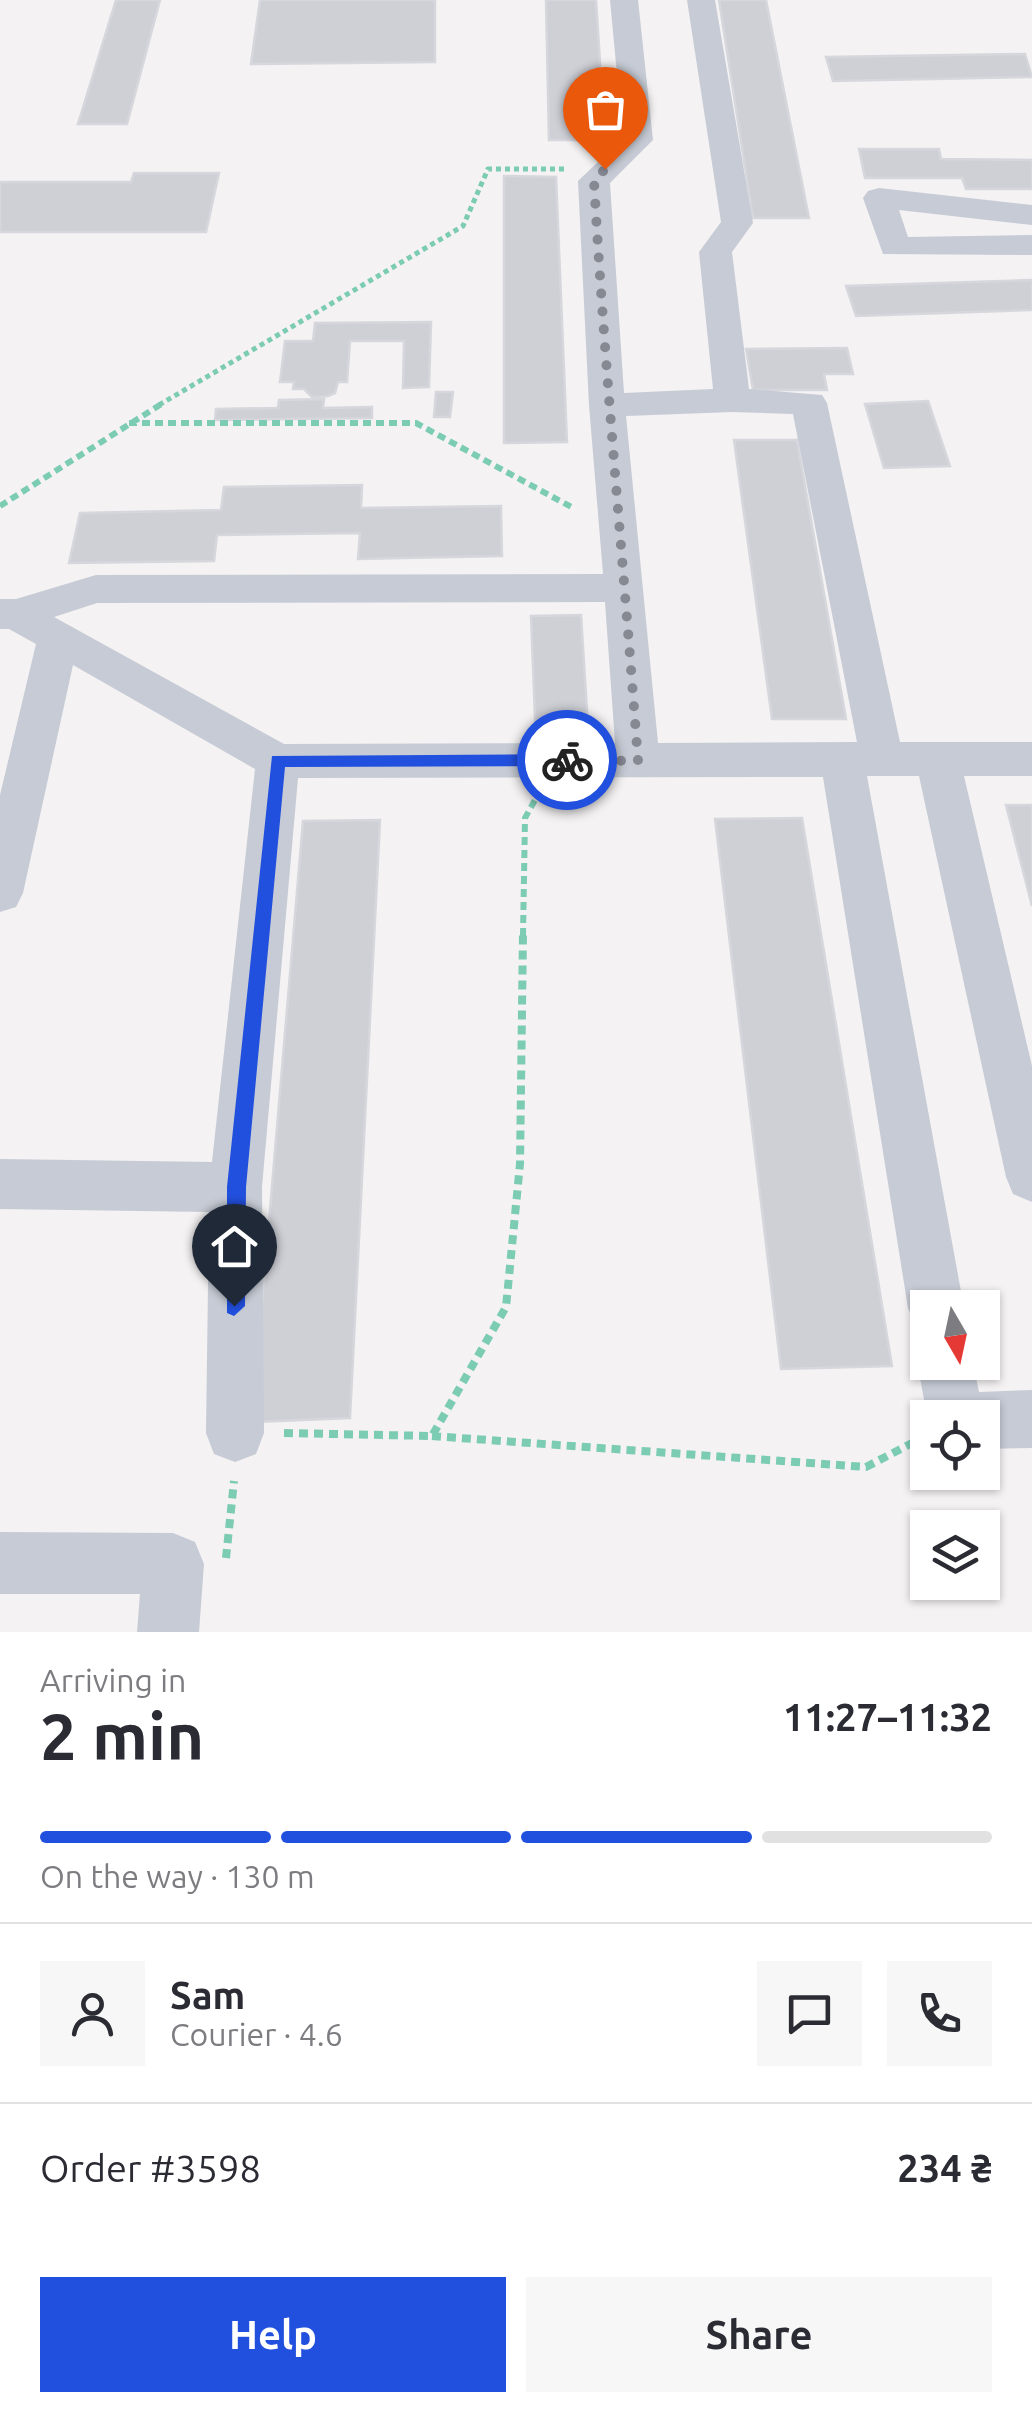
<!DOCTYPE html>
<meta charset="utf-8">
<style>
body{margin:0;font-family:Ubuntu,sans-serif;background:#f7f7f7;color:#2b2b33;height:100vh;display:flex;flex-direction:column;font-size:38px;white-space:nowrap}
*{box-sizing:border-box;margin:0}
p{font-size:32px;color:#7c7c81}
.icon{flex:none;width:55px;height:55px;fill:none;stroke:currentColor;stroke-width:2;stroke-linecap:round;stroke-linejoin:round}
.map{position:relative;height:1632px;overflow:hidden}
.panel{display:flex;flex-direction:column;background:#fff;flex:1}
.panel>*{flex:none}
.needle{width:65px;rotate:171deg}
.controls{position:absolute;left:910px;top:1290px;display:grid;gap:20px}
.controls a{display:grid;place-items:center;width:90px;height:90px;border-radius:0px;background:#fff;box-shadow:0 2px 8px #0004;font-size:50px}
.pin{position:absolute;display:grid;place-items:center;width:85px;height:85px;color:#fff;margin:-102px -42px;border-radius:50% 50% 50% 0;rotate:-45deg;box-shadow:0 0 10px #0007}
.pin .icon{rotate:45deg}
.courier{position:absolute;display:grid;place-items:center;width:100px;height:100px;margin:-50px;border:8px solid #2250de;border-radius:50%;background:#fff;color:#222;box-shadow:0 2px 12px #0007}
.headline em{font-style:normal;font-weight:700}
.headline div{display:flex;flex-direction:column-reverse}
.headline{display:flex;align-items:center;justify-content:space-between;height:170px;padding:0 40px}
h1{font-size:65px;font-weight:700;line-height:75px}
.bar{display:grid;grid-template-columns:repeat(4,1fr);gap:15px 10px;align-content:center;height:120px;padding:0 40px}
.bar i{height:12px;border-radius:8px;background:#e1e1e2}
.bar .on{background:#2250de}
.bar p{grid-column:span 4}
.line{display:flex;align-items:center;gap:25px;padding:0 40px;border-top:2px solid #e1e1e2}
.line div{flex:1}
.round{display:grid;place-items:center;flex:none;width:105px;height:105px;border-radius:0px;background:#f7f7f7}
.action{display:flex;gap:20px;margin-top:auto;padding:20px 40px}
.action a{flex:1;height:115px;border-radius:0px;background:#2250de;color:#fff;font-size:40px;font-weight:700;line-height:115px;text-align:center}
.action a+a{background:#f7f7f7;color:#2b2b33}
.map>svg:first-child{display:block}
.building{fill:#cfd0d6;stroke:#d6d7dd;stroke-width:2.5}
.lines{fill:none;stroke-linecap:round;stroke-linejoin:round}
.path-far2{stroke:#7ccbb3;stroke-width:5;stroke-dasharray:5 4;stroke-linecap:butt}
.path-far1{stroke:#7ccbb3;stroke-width:6;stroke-dasharray:8 5;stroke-linecap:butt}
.path{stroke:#7ccbb3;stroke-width:8;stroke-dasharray:9 6;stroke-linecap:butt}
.minor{fill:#c6cbd5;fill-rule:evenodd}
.route{fill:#2250de}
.done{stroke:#868992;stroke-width:10;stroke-dasharray:0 18}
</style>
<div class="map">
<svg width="1032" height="1632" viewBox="0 0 1032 1632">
<rect width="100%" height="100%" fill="#f4f2f2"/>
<path class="building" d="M116 0H160L127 124H78Z
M260 0H435V62L251 64Z
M546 0H596L605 140H549Z
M719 0H766L809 218H753Z
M1025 54 1032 77 833 81 826 57Z
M859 149H939L941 159 1032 160V189H966L962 178H865Z
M134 173H219L206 232H0V182H131Z
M504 176 556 177 567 442 504 443Z
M1032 280V310L856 316 846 286Z
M431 322 429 387 403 388 404 341H350L347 382H338L335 393 328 396 312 397 304 389H293L294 382H280L285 341H313L315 323Z
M847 348 853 374H824L827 390H753L746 349Z
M436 392H453L450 417H434Z
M324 399 323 408 372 407V418L215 420 216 409 278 408 279 400Z
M928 401 950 466 884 468 865 404Z
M734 440H797L846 719H772Z
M362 485 361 508 501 506 502 556 358 559 360 533 217 535 214 561 69 563 80 513 221 510 224 487Z
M581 615 589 743H536L531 616Z
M1006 805H1032V906Z
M802 818 892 1366 781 1369 715 819Z
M380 820 350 1418 252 1422 303 821Z"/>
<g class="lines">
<path class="path-far2" d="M159 405 463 226 488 169H564"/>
<path class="path-far1" d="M129 423H416L575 509
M0 506 163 403
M523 936 525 818 535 800"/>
<path class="path" d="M284 1433 432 1436 506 1307 520 1164 523 933
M432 1436 866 1467 918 1440
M226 1558 234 1481"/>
<path class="minor" d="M610 0H638L653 140 610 183 624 393 713 389 699 252 721 222 687 0H715L753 223 732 252 749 389 822 395 827 403 900 742H1032V776H964L1032 1066V1202L1013 1194 1006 1177 919 776H867L964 1308H928V1332L916 1327 908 1308 823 777 298 778 262 1187 264 1433 256 1454 235 1462 214 1454 206 1433 209 1212 0 1209V1159L212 1162 255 769 73 665 23 893 16 907 0 912V795L36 644 9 629H0V599H16L96 575 603 574 589 405 578 181 623 138ZM732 412 793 414 857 742 658 743 626 416ZM605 602 615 743 284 744 54 617 97 603Z
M879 188 1032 205V225L899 210 908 237 1032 235V255L883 254 863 198 868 191Z
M928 1341V1362H973L979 1392 1032 1390V1448L982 1449V1418H928V1421L917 1362Z
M0 1532 173 1533 195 1542 204 1564 199 1632H137L140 1594H0Z"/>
</g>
<path class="route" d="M567 754 575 760 567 766 285 767 246 1187 245 1306 234 1316 227 1313V1187L272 756Z"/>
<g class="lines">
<path class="done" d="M567 760 638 761C624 568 605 375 594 181L605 169"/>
</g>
</svg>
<div class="controls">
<a><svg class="needle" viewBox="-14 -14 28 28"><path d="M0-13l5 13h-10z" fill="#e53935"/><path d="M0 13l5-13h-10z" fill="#7c7c81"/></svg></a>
<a><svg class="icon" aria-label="locate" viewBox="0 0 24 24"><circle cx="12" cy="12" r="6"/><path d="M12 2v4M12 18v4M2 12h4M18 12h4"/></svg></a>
<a><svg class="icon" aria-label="layers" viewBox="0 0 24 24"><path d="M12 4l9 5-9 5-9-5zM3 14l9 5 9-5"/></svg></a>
</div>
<div class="pin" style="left:605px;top:169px;background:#ea580c"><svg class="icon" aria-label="bag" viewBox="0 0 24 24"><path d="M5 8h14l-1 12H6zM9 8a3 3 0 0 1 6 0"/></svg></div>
<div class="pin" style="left:234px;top:1306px;background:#1f2937"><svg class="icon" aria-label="home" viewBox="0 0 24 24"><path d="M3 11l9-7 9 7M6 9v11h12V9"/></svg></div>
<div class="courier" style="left:567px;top:760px"><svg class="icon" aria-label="bike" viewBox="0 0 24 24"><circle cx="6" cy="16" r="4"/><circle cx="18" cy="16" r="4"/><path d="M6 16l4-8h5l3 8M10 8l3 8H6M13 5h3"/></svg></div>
</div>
<section class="panel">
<div class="headline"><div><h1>2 min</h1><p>Arriving in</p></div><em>11:27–11:32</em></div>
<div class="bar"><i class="on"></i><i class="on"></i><i class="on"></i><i></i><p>On the way · 130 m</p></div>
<div class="line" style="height:180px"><a class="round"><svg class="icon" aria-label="person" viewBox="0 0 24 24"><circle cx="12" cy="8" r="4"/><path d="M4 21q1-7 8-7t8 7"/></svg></a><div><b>Sam</b><p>Courier · 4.6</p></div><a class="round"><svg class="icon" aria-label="chat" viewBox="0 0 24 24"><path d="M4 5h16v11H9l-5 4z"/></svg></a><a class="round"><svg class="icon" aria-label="phone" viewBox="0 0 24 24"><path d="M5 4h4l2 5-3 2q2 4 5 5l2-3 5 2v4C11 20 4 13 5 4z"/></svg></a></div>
<div class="line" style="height:130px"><div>Order #3598</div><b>234 ₴</b></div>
<div class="action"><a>Help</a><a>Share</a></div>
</section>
